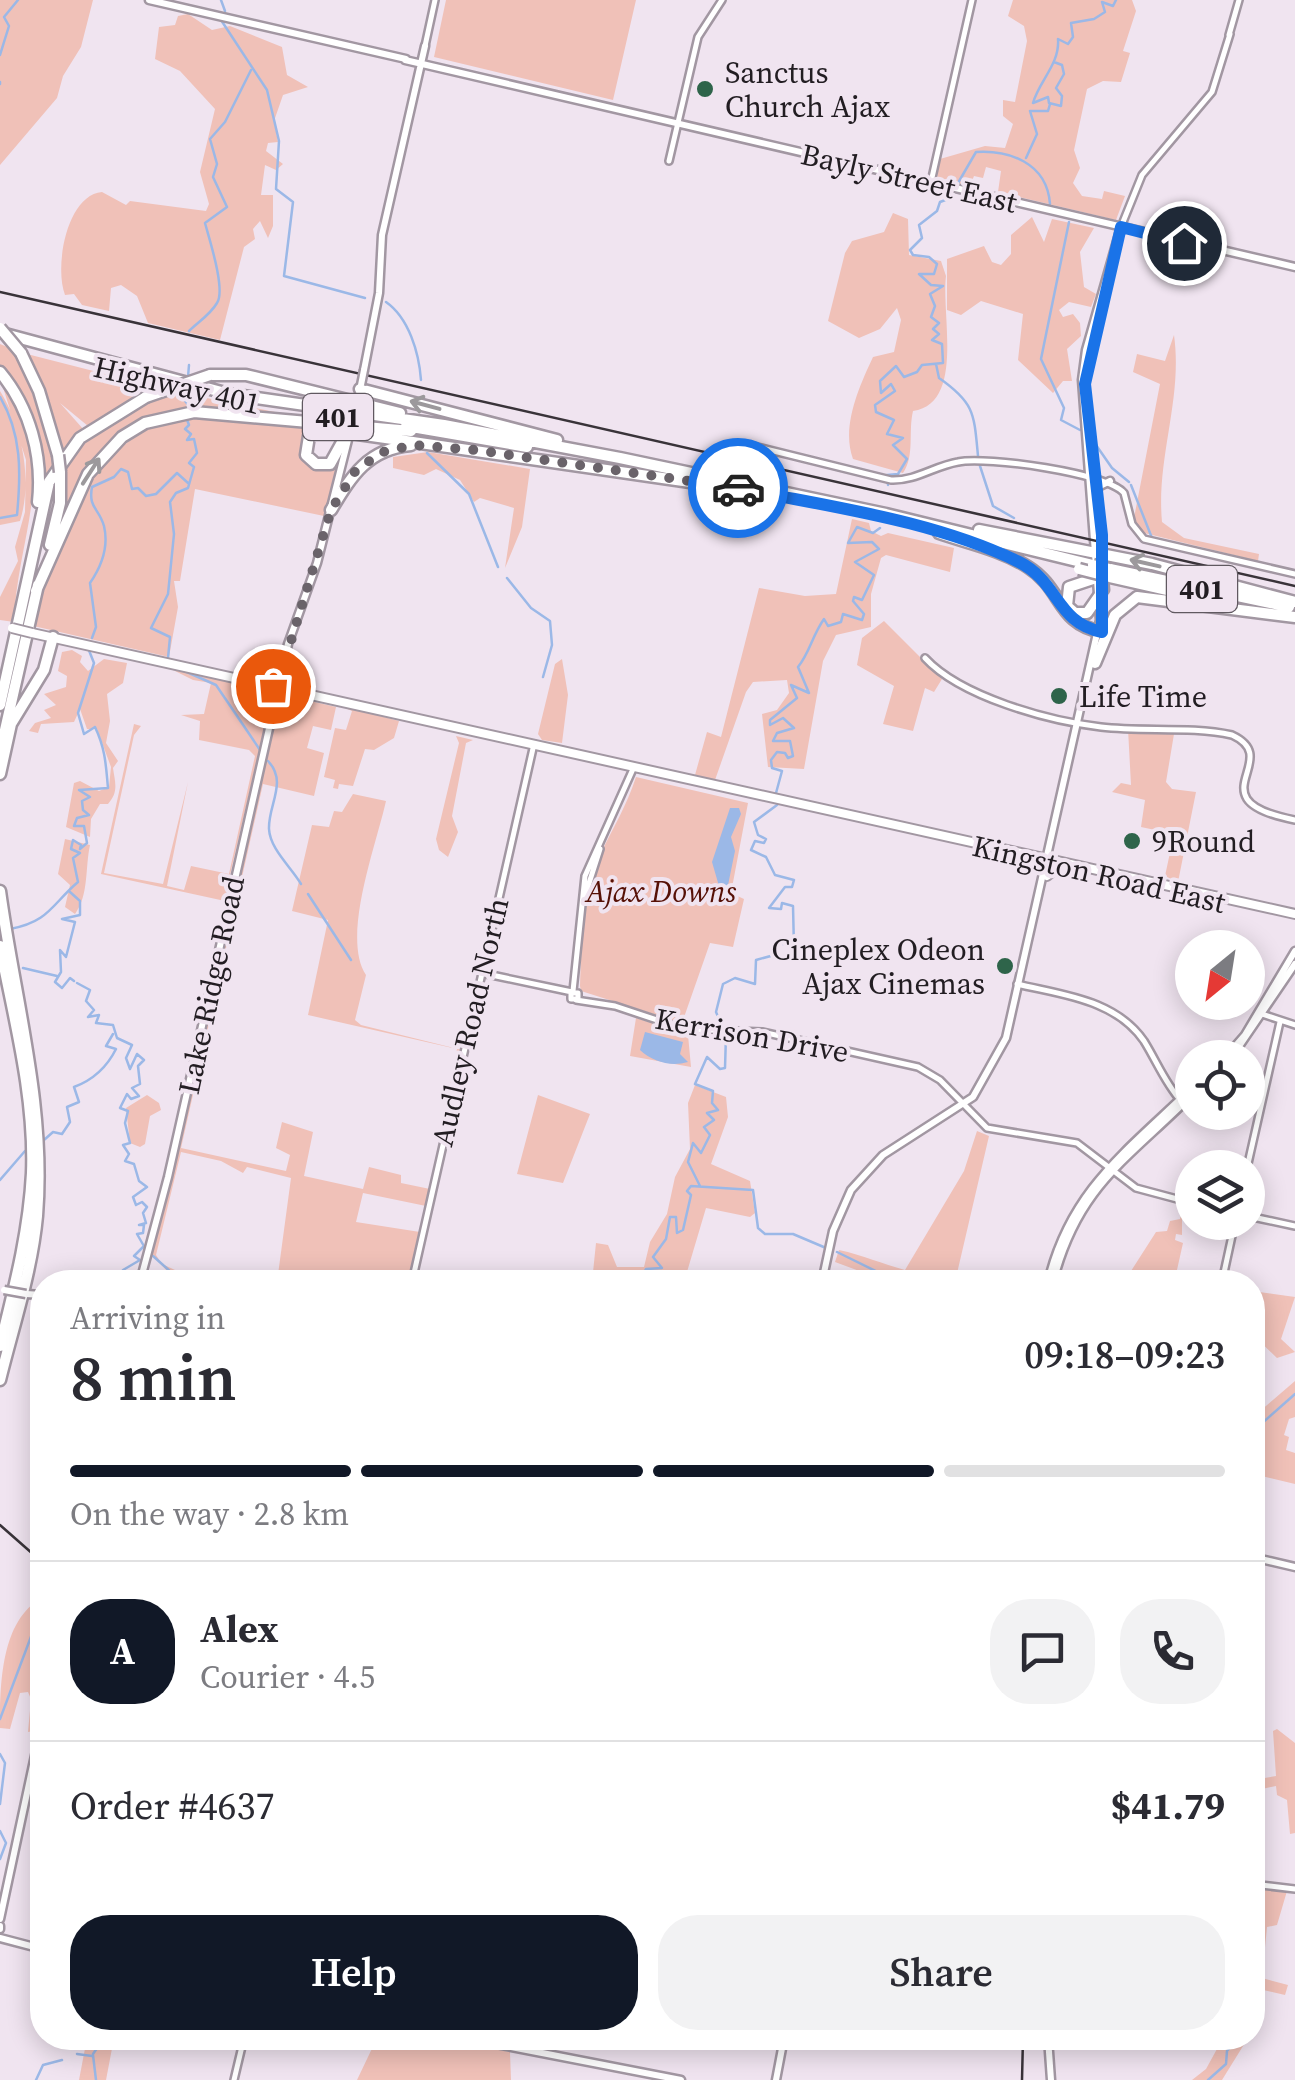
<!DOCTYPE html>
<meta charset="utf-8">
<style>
body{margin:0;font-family:"Source Serif 4",serif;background:#f2f2f3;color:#2b2b33;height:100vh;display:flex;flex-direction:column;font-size:38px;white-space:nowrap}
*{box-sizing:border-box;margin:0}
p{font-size:32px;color:#7c7c81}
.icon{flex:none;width:55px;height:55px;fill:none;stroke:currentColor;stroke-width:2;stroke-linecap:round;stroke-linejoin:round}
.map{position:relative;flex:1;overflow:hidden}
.drawer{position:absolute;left:30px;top:1270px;width:1235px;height:780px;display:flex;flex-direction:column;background:#fff;border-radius:40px;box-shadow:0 5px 25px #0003}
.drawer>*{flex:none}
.needle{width:65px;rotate:210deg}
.tools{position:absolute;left:1175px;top:930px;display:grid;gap:20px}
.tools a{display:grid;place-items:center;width:90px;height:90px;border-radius:50%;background:#fff;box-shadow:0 5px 25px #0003;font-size:50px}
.pin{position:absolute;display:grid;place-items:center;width:85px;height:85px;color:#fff;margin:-42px;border:5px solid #fff;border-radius:50%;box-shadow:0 2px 10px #0007}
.courier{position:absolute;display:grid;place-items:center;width:100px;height:100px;margin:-50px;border:8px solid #1a73e8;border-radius:50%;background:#fff;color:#222;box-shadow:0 2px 12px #0007}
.overview em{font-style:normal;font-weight:600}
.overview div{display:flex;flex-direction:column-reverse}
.overview{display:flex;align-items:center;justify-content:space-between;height:170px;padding:0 40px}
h1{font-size:65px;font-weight:600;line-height:75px}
.bar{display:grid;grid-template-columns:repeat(4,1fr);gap:15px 10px;align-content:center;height:120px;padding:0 40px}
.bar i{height:12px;border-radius:8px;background:#e1e1e2}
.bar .current{background:#111827}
.bar p{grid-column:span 4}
.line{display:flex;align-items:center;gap:25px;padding:0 40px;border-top:2px solid #e1e1e2}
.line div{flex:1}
.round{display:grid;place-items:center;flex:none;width:105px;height:105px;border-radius:40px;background:#f2f2f3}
.action{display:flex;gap:20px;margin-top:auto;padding:20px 40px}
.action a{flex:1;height:115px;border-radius:40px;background:#111827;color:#fff;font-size:40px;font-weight:600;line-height:115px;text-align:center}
.action a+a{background:#f2f2f3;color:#2b2b33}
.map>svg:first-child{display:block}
.green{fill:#f0c1b8}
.water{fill:#9bb8e7}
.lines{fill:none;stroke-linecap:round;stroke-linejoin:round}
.stream{stroke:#9bb8e7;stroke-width:2.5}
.tertiary-casing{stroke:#a297a2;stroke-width:10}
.secondary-casing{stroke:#a297a2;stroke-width:11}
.primary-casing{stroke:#a297a2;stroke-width:12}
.motorway-casing{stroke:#a297a2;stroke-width:15}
.tertiary{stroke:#fff;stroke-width:5}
.secondary{stroke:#fff;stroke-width:6}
.primary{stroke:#fff;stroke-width:8}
.motorway{stroke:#fff;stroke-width:10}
.rail{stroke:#393339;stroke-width:2.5}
.secondary-bridge-casing{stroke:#a297a2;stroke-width:11;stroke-linecap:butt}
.primary-bridge-casing{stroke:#a297a2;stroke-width:12;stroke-linecap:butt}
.motorway-bridge-casing{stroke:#a297a2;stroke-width:15;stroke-linecap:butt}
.secondary-bridge{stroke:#fff;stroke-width:6}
.primary-bridge{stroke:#fff;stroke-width:8}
.motorway-bridge{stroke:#fff;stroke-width:10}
.oneway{stroke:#9c999c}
.done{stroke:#6a636a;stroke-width:10;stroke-dasharray:0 18}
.route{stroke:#1a73e8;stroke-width:12}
.poi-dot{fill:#2e644a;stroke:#f0e4f0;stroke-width:4}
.labels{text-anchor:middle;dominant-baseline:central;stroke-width:8;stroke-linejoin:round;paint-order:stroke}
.shield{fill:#f0e4f0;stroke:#605960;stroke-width:2.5}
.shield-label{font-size:28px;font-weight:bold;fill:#221d22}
.poi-label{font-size:30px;fill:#221d22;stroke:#f0e4f0;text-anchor:start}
.street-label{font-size:30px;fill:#221d22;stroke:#f0e4f0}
.park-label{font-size:30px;font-style:italic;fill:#561006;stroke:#f0e4f0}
</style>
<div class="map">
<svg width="1295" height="2080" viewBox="0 0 1295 2080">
<rect width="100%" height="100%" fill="#f0e4f0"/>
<path class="green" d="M0 0H93L81 47 63 76 57 98 0 165Z
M446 0H636L613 100 434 57Z
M1013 0H1132L1136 11 1123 51 1130 53 1121 82 1103 81 1087 89 1074 150 1080 168 1073 183 1082 196 1102 199 1104 191 1125 196 1116 220 998 192 1001 171 986 167 983 178 974 176 970 186 937 178 940 159 985 146 1005 148 1013 124 1003 116V100L1015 102 1027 41 1024 26 1008 16Z
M188 14 212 30 230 26 282 47 287 75 308 87 283 95 274 121 278 142 268 143 266 151 283 164 276 170 265 165 261 195H273V226L268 238 260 221 253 229 255 239 244 247 220 340 148 323 137 296 121 285 111 288 109 311 82 305 74 294 65 295C54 266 67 195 102 192L126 205 130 201 206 211 209 204 200 172 215 109 180 71 155 59 159 27 175 25 178 16Z
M893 213 908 219 909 255 941 261 946 276C941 314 965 404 913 411 908 432 915 456 903 473L853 459C841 427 859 387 873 357L894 352 901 320 897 308 880 329 859 338 828 321 845 253 852 241 884 232Z
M1032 217 1044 242 1052 219 1094 228 1080 252 1084 287 1096 294 1091 307 1069 302 1059 310 1063 317 1073 314 1080 323 1081 336 1067 349 1072 381H1063L1053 393 1018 360 1023 314 981 301 961 315 947 310V259L984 246 992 262 1001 265 1011 254V235Z
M1174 335C1183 399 1156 458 1162 522L1184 538 1259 554 1258 561 1140 532 1133 523 1160 384 1133 372 1137 354 1165 361Z
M0 344 17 351 57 463 44 489 41 454 0 369Z
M23 353 160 388 88 426 60 403 84 430 61 457Z
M0 378C64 464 17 531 14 622L0 620V597L18 561 15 547 25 512 26 460Z
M167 390 285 414 181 408 180 412 118 438 62 520 67 495 62 464 87 435Z
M0 391C22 426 33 480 20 521L0 525Z
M180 416 346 427 304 438 306 459 337 463 324 516 195 489 180 581H174L178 607 169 657 29 625C58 540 84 444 180 416Z
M428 452 530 469 522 527 505 568 514 508 480 498 474 502 460 480 436 469 424 475 393 468V457Z
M852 519 869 523 871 531 881 536 888 533 954 548 950 572 886 555 881 558 871 594V627L836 635 823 661 804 769 768 767 762 714 777 710 789 693 787 680 753 682 746 692 715 780 695 775 707 732 721 737 759 588 805 596 836 594Z
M884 621 942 679 934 692 925 688 913 731 883 724 894 686 857 665 862 638Z
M72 650 82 656 80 662 88 671 104 659 127 663 123 683 107 694 110 721 106 743 118 761 113 768C115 782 119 792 108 804H100L91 819 90 837 66 827 74 783 80 781 99 791 109 787 111 767 97 729H87L80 709 74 722 41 724 38 733 29 731 35 723 51 718 44 710 56 705 44 694 66 687 67 676 58 671 62 652Z
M562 659 568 695 562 743 542 740 538 734 555 664Z
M172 665 273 692 229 879 231 884 204 997 225 901 101 874 134 724 141 726 134 735 104 873 163 884 188 782 167 886 184 890 191 866 229 874 255 756 249 750 199 740 200 721 181 715 204 714 211 683 193 680 171 669Z
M280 694 336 707 331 730 313 726 307 748 324 753 314 796 263 784 181 1148 286 1171 290 1155 276 1148 282 1122 313 1132 304 1176 363 1189 369 1167 401 1175V1183L430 1189 426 1206 363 1193 356 1222 420 1232 409 1282H341L286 1270 277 1282 291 1178 247 1167 243 1173 221 1161 181 1152 156 1255 162 1264 201 1282 172 1276 148 1251 170 1178Z
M339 705 399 721 394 738 374 750 365 749 353 786 339 784 338 789 333 788 335 780 324 777 335 728 346 730 352 711Z
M1128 729 1174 734 1166 782 1172 789 1196 792 1178 882 1165 876 1174 834 1141 827 1145 800 1112 792 1121 783 1131 785Z
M456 736 473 740 466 743 452 816 458 832 448 857 439 850 436 839 459 743Z
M636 777 748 803 731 893 744 899 733 947 710 943 682 1023 581 991 580 986C582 942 582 896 600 855 613 828 627 805 636 777Z
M353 794 386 801C376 846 341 937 366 975L355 1020 361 1025 462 1050 433 1175 457 1049 308 1015 328 920 292 911 312 825 329 827 334 811 342 812Z
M65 839 90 845C85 868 89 895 75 914L65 907 70 885 58 874Z
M636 1018 688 1035 691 1067 630 1056Z
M695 1085 726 1097 728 1117 711 1164 750 1181 755 1213 750 1217 706 1208 684 1282H592L596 1243 608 1245 617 1267H644L650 1242 667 1214 675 1177 690 1149 688 1103Z
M147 1095 159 1103 161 1110 150 1116 145 1144 140 1147 130 1143 126 1108Z
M538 1095 590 1114 563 1183 517 1174Z
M977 1131 989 1136 955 1282H889L835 1262 839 1250C863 1255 882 1264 905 1270L964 1171Z
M1182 1211V1235L1176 1234 1175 1240 1183 1243 1175 1279 1124 1282 1156 1232 1167 1231 1170 1221 1180 1219Z
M1252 1291 1295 1297 1281 1339 1295 1352 1277 1358 1253 1335Z
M1295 1381V1417L1289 1419 1284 1435 1289 1437 1286 1450 1295 1453V1484L1253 1474 1252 1418Z
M42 1598V1694L34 1731 28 1732 31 1699 28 1692 20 1693 10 1729 0 1728C0 1684 1 1620 42 1598Z
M1277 1729 1295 1743V1833L1290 1834 1287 1800 1277 1795 1276 1786 1253 1791V1780L1276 1776 1273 1731Z
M1253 1888 1287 1891 1277 1925 1267 1927 1262 1978 1288 1985 1285 1995 1259 1989 1253 2016Z
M87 2038H114L106 2080H79Z
M377 2038H440L510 2052 511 2080H357Z
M1223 2038H1248L1222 2080H1192L1206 2069Z"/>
<path class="water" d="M730 808H739L741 814 731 837 735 851 727 890 721 893 712 862Z
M645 1032 683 1042 680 1054 688 1062C671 1067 653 1062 640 1050Z"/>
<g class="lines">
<path class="stream" d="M221 0 225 11
M221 20 267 90 279 141 276 189 293 202 284 276 365 298
M0 55 9 26 4 17 18 0
M1054 62 1062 65 1064 74 1056 88 1062 96 1061 106 1049 103 1048 97 1033 103C1039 81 1060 64 1058 39L1068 44 1073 37 1071 23 1094 19 1105 12 1102 2 1113 6 1116 0
M0 82V84
M1026 158 1037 134 1030 111H1048L1050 104
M958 183 976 152C1008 150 1047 162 1050 204
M1069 222 1041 359 1064 408 1061 420 1080 430
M386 302C409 318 419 353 421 380
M189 331C198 322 210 315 217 303 226 290 209 238 205 223L227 207 213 177 217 164 210 139 225 122 251 70
M936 364 939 378C975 403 974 414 978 456
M188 377 189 365
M0 397C22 434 21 473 17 515L0 518
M182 410 190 407 185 401 193 388
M1096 445 1112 468 1129 482
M427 453 469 494 498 567
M980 466 993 506 1014 518
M888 485 887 475 898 474 907 459 893 445 903 438 887 434 894 420 876 412 875 405 895 391 891 384 881 393 880 381 896 366 904 377 917 372 922 365 943 363 942 344 932 340 939 334 933 329 939 323 931 317 935 306 930 294 943 286 931 285 919 274H934L937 264 929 257 913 255 910 250 922 238 919 225 937 211 940 202 951 198 956 185
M1131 485 1152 538
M507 578 531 608 550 621 552 645 543 677
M92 638 96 627 90 583C101 567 109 547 104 526 99 508 88 508 92 487L114 477 121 469 128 472 132 489 138 488 146 496 156 494 177 473 188 483
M168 658 170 637 151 628 168 594 174 534 170 502 176 493 188 488 194 467 189 463 197 453 194 439 187 440 191 434 185 429 189 425 186 417
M180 669 216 685 260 750
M268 761C288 782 268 805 269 829 270 849 291 867 301 884
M776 793 782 771 772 768 771 760 777 752 785 753 788 758 793 756 790 741H773L777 733 794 728 783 718 770 725V720L797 698 791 685 809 693 798 667C810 652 812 636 824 619L828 626 841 622 843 614 862 620 864 614 853 601 854 597 862 600 874 575 855 562 879 549 872 542 848 543 857 527 873 533 880 528
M70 892 80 901V915L62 919 75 922 66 957 60 950 61 972 55 982 62 988 70 978 74 981
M308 894 351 960
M10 929C49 922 52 904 78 882L73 858 80 853 71 849 73 840 81 845 80 849 87 843 84 826H74L77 818 89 815 83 810 82 801 90 797 79 790 108 788C106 768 106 750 95 727L84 734 78 713 94 663 88 648
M23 968 57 976
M77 983 90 990 86 1001 94 1010 88 1017 99 1015 96 1023 113 1025 117 1038 132 1045 126 1058 130 1069 137 1054 144 1060 138 1066 140 1084 132 1088 139 1096 131 1099 127 1094 120 1108 128 1111 125 1123 130 1143 123 1145 129 1154 125 1161 134 1164 139 1181 147 1187 133 1197 136 1205 142 1202 147 1207 143 1213 146 1223 139 1225H144L143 1233 137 1234 145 1248
M44 1140 53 1132 62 1134 70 1122 67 1107 79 1102 74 1087C93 1080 107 1067 116 1049L106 1046 113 1034
M0 1180 25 1151
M700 1186 688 1162 693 1143 701 1153 710 1135 704 1127 714 1120 707 1113 718 1110 712 1103 713 1091 695 1084 707 1057 720 1069 725 1068 726 1035 716 1012 723 984 735 978 755 984 756 960 778 954V942L794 948 793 906 782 903 781 909 769 908 785 887H792L794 880 775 875 766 857 751 850 755 841 764 843 766 839 758 835 754 822 777 805
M837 1252 898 1282
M153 1256 172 1273 195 1282
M641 1278 646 1269 662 1268 653 1257 666 1239 670 1217H676L677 1233 683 1230 691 1195 687 1191 691 1186 753 1190 758 1228 765 1234H793L826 1248
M642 1280 659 1274 661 1279 655 1282
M117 1282 123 1270 140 1260 134 1256 143 1247
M1252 1432 1295 1394
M0 1719 32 1634 33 1615 42 1612
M0 1754 5 1763 0 1804
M0 1831 6 1843 0 1859
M1252 1876 1259 1891 1252 1915
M1252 1921 1261 1925 1252 1942
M1252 1951V1956
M1252 1965V1971
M77 2054 92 2056
M93 2054 104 2038
M93 2055 96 2080
M36 2080 43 2065 62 2060
M1208 2080 1226 2064 1227 2051 1238 2038"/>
<g class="tertiary-casing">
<path id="tertiary" d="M1229 35 1239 0
M425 46 435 0
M669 161 698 37 722 0
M931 182 972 0
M1121 227 1142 175 1212 92 1230 34
M745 444 891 480C916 481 934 466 958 462 986 456 1108 473 1124 493L1132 524 1144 539 1295 574
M925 658C961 697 1049 721 1101 727 1144 732 1190 726 1232 735 1286 760 1192 800 1295 820
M582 905 600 849
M482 973 572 992
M1017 984C1062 995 1115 999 1144 1041 1157 1062 1165 1083 1181 1101
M573 991 585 876 633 769
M571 993H578V999H571Z
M576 1000 615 1006 684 1029 762 1032 918 1067 940 1080 987 1128 1077 1143 1136 1188 1192 1203
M1262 1014 1295 1025
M1247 1168 1280 1022
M1248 1216 1295 1226
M412 1282 534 744
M1222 1282 1235 1222
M1252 1884 1295 1889
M234 2080 244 2038"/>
</g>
<g class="secondary-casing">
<path id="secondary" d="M149 0 406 59
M405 60 1295 267
M364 370 379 293 382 235 425 46
M1091 438 1105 590
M1098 487 1110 481
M1225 1058 1245 1035 1295 951
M1231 1058 1295 964
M140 1282 168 1177 288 644 317 563 348 440
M822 1282 833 1231 851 1190 883 1155 973 1097 1006 1038 1100 620 1082 380 1086 350 1121 227
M1048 1282C1070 1190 1127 1151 1192 1088
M1053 1282C1078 1186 1126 1161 1192 1095
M26 1294 42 1295
M1252 1557 1295 1567
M0 1919 42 1723
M0 1926V1929
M0 1938 42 1949
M465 2038 681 2080
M1048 2038 1051 2080
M776 2080 784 2038"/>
</g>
<g class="primary-casing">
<path id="primary" d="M32 633 1295 914
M1035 860 1044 875
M1047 876 1059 866"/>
</g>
<g class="motorway-casing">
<path id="motorway" d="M5 334 229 394 444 425 620 458 886 514 1093 565
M21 353 39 391 58 455
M0 372C30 408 43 456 38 502
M210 375H246L400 413
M360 389 557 440
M406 426 527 447
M345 437 330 464H316L306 455 309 436 323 429 697 483
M691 479 728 487
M331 510C351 477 367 449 411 445
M979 530 1152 564 1295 602
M939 533C968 543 1002 550 1028 567 1063 589 1057 624 1102 632
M50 545 60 503V472
M1110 569 1289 607
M1110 577 1216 601
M1093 579 1069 587 1067 606 1075 613H1087L1101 593
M36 591 88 474 122 437 145 423 194 412 411 431
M1095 663 1115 615 1137 597 1295 617
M0 705 49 482 80 438 146 397
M0 752 38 585
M0 774 11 724 44 670 53 637
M0 891C15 1001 46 1105 37 1216 32 1271 13 1327 0 1380
M0 946C14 1019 35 1097 32 1173 29 1232 14 1289 0 1346"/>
</g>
<use href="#tertiary" class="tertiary"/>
<use href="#secondary" class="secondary"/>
<use href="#primary" class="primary"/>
<use href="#motorway" class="motorway"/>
<path class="rail" d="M0 292 1295 586
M0 1525 42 1562
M1022 2080 1023 2038"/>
<g class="secondary-bridge-casing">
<path id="secondary-bridge" d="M361 385 364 370
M351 426 358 395
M4 1290 26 1294"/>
</g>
<g class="primary-bridge-casing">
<path id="primary-bridge" d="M12 628 32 633"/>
</g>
<g class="motorway-bridge-casing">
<path id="motorway-bridge" d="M0 328 21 353
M146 397 210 375
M345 437 352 423
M58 455 60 472
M1093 565 1110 569
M1079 569 1110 577"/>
</g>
<use href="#secondary-bridge" class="secondary-bridge"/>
<use href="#primary-bridge" class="primary-bridge"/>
<use href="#motorway-bridge" class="motorway-bridge"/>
</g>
<defs><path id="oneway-shaft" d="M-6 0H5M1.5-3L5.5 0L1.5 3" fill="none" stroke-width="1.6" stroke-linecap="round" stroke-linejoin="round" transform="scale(2.5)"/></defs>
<g class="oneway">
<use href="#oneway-shaft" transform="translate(425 405) rotate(-165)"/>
<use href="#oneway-shaft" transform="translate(91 471) rotate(-57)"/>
<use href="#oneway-shaft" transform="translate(1145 563) rotate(-167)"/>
</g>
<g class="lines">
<path class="done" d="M273 686 277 687 331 510 356 470 383 452 414 445 475 450 738 488"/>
<path class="route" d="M738 488C830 507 933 520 1019 562 1059 582 1056 623 1102 632V535L1085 384 1121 227 1184 243"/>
</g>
<g class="poi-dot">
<circle cx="705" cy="89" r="10"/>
<circle cx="1059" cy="696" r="10"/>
<circle cx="1132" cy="841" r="10"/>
<circle cx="1005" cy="966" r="10"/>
</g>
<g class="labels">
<g class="shield">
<rect x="303" y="394" width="70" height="46" rx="8"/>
<rect x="1167" y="566" width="70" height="46" rx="8"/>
</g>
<g class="shield-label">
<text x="338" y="417">401</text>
<text x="1202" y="589">401</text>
</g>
<g class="poi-label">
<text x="725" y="72">Sanctus<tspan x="725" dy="34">Church Ajax</tspan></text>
<text x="1079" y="696">Life Time</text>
<text x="1152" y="841">9Round</text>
<text x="985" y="949" text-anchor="end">Cineplex Odeon<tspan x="985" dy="34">Ajax Cinemas</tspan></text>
</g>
<g class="street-label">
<text transform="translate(909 178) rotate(13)">Bayly Street East</text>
<text transform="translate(177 385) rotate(13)">Highway 401</text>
<text transform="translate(1099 874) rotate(13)">Kingston Road East</text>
<text transform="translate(211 985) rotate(-78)">Lake Ridge Road</text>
<text transform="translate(470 1022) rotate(-77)">Audley Road North</text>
<text transform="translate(752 1035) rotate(10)">Kerrison Drive</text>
</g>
<g class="park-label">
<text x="661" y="891">Ajax Downs</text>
</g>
</g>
</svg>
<div class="tools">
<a><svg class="needle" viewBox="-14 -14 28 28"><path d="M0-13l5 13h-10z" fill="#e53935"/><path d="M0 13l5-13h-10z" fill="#7c7c81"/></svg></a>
<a><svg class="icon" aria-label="locate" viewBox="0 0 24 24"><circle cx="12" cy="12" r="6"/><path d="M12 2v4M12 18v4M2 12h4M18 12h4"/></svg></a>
<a><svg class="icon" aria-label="layers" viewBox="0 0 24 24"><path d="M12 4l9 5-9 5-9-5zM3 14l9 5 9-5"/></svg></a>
</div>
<div class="pin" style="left:273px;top:686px;background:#ea580c"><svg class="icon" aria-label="bag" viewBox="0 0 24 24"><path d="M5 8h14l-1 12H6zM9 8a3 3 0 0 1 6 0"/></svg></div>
<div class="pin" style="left:1184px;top:243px;background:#1f2937"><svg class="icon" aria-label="home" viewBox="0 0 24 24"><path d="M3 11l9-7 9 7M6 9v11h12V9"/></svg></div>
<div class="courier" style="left:738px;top:488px"><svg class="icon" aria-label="car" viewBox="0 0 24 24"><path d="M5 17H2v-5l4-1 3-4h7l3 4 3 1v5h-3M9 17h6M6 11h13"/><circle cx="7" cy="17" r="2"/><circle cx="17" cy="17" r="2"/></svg></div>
<section class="drawer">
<div class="overview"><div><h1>8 min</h1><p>Arriving in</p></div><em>09:18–09:23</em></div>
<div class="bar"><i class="current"></i><i class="current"></i><i class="current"></i><i></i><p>On the way · 2.8 km</p></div>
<div class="line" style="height:180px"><b class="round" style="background:#111827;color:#fff">A</b><div><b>Alex</b><p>Courier · 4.5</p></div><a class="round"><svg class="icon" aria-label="chat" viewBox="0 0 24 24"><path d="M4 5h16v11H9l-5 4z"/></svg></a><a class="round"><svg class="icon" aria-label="phone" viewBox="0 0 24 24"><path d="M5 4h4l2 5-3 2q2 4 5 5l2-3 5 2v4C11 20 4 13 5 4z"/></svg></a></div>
<div class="line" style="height:130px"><div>Order #4637</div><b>$41.79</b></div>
<div class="action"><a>Help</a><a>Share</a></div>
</section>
</div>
